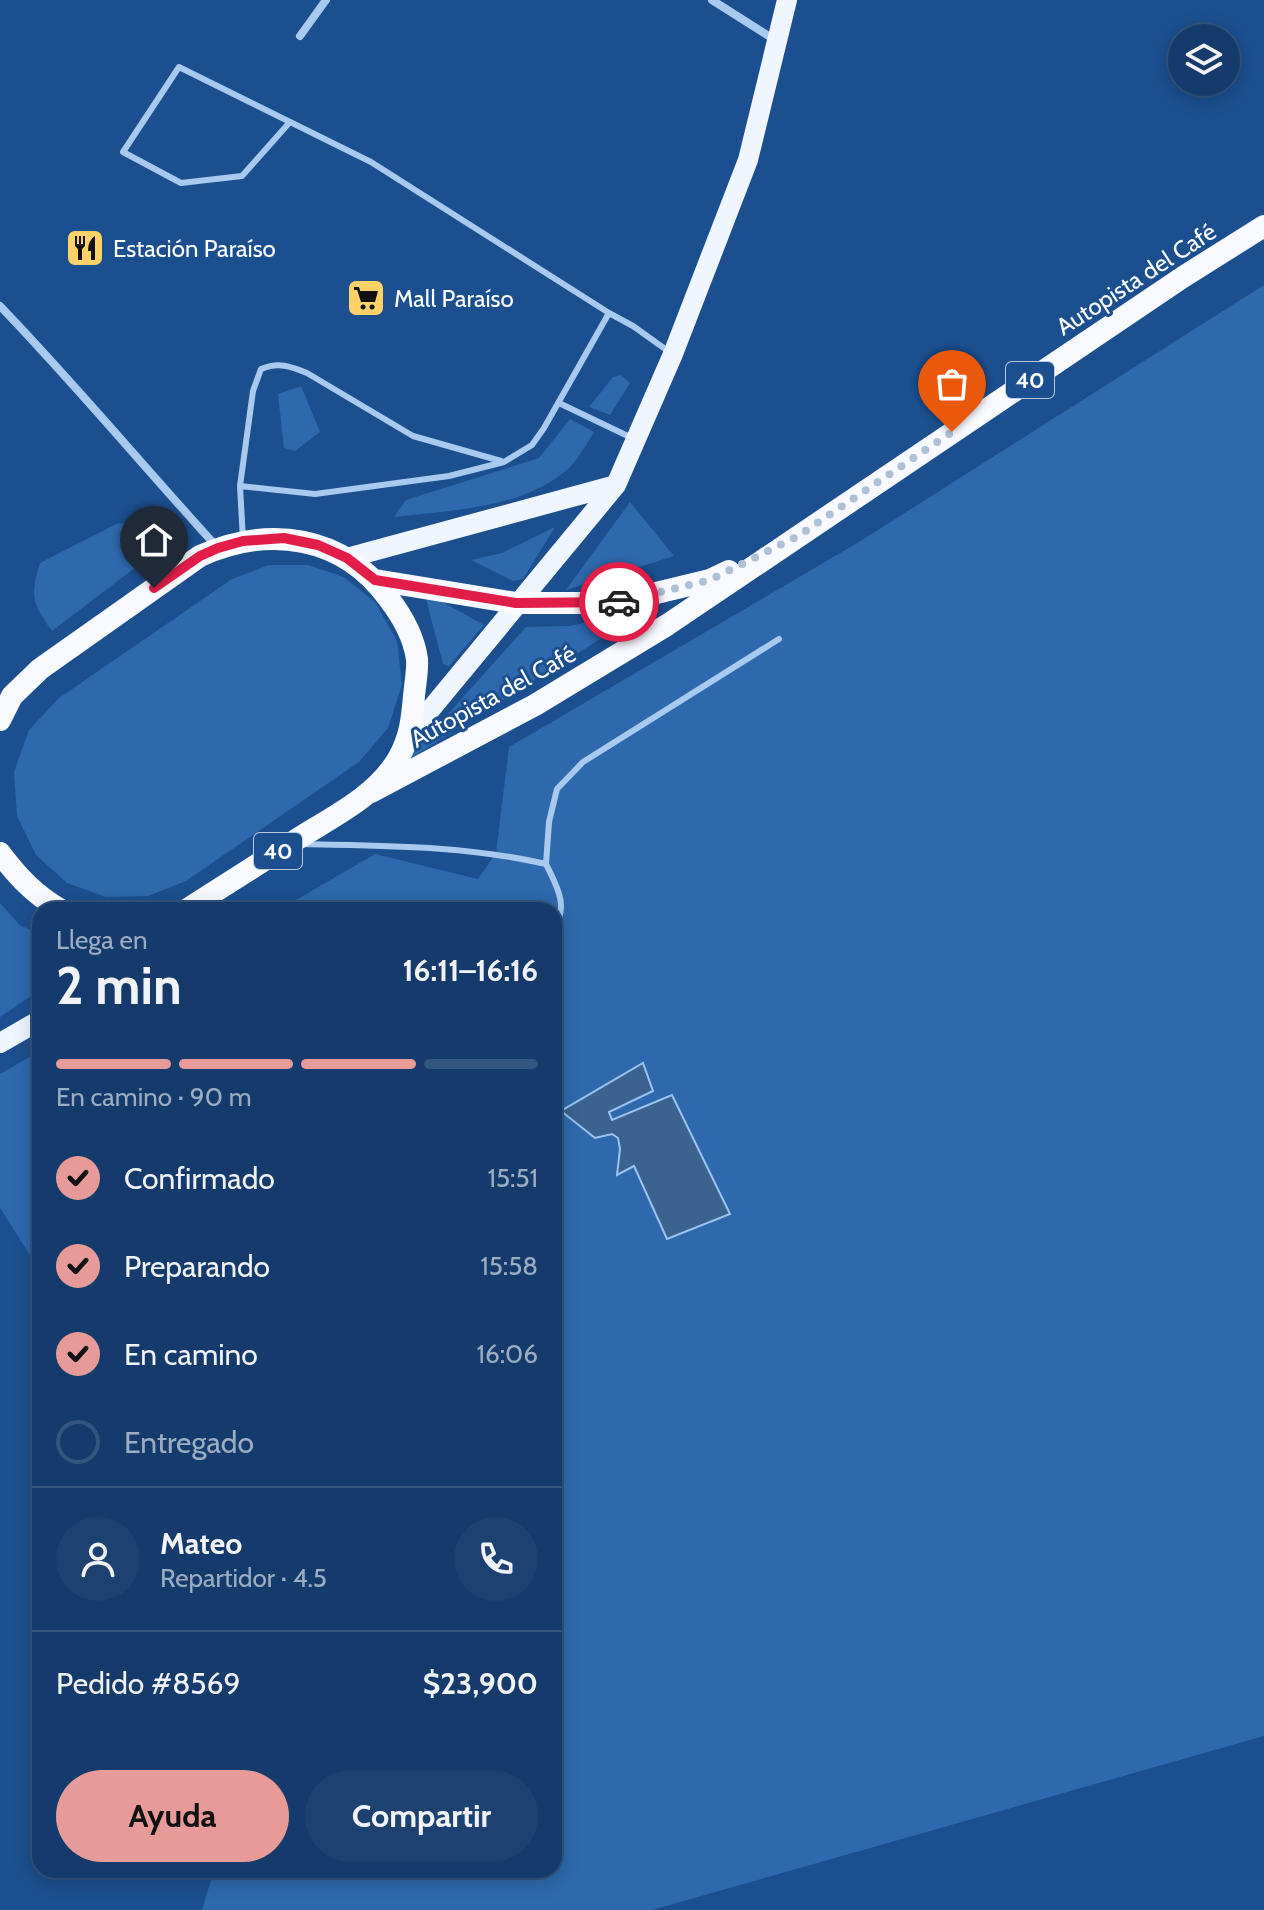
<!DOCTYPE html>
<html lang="es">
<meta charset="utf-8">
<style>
body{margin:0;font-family:Cabin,sans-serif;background:#1d4271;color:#f1f3f6;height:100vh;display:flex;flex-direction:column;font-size:30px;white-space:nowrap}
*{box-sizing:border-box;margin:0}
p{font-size:26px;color:#9dadc1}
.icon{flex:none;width:44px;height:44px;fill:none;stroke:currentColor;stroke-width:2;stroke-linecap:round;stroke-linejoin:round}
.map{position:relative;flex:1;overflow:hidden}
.sheet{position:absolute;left:32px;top:902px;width:530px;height:976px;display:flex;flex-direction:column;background:#143b6b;border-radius:24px;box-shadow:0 4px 20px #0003,0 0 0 2px #33557e}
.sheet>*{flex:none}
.controls{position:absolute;left:1168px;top:24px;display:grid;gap:16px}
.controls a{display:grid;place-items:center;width:72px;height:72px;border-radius:50%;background:#143b6b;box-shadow:0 4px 20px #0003,0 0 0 2px #33557e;font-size:40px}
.pin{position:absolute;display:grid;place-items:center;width:68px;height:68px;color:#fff;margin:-82px -34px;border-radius:50% 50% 50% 0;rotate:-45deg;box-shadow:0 0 8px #0007}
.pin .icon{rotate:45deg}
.courier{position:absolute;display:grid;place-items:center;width:80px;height:80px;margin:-40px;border:6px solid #e11d48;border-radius:50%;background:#fff;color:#222;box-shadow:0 2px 10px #0007}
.overview em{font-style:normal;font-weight:700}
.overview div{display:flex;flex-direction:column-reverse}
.overview{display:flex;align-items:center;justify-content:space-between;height:136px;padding:0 24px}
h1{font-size:52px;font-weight:700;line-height:60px}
.bar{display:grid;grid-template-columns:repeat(4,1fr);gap:12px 8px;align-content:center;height:96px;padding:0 24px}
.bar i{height:10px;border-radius:6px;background:#33557e}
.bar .active{background:#e69b98}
.bar p{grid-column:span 4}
.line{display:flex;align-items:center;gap:20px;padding:0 24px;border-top:2px solid #33557e}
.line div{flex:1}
.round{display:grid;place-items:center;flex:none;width:84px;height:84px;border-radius:42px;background:#1d4271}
ol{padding:0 24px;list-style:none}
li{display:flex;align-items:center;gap:24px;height:88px}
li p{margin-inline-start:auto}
li .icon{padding:8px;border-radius:50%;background:#e69b98;color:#111;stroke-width:4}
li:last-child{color:#9dadc1}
li i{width:44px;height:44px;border:4px solid #33557e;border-radius:50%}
.button{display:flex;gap:16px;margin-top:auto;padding:16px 24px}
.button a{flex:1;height:92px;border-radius:48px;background:#e69b98;color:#111;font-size:32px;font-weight:700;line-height:92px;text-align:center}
.button a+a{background:#1d4271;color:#f1f3f6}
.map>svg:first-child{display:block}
.green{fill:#2e69ad}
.water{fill:#3c6290;stroke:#9cc4f0;stroke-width:2}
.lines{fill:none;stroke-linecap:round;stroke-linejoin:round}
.service{stroke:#a9c9ee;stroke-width:6}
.minor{stroke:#a9c9ee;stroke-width:8}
.primary{stroke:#f0f6ff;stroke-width:20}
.trunk{stroke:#f8faff;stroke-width:22}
.done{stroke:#afc1d8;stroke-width:8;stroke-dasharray:0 14.4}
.route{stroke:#e11d48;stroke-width:10}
.labels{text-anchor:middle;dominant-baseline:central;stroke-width:6;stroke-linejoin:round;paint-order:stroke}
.shield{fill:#1b4f8f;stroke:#bbcadd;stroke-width:2}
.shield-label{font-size:22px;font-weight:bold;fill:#fff}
.poi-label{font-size:24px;fill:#fff;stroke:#1b4f8f;text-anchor:start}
.street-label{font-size:24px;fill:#fff;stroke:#1b4f8f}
</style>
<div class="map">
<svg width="1264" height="1910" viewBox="0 0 1264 1910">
<rect width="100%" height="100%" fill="#1b4f8f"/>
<path class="green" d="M1264 285V1736L652 1910H202L214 1870H554V910H279L375 854 478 879 496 853 509 747 859 542Z
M621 375 630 383 610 415 589 407 613 377Z
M301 386 320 432 295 451 284 448 278 394Z
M570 419 594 432C587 443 579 458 570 467 525 509 451 510 394 517L406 500 539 458Z
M630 502 674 556 566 590Z
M118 523 153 529 161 548 52 631C32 603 30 596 40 563Z
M555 527 523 579 513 581 471 560 502 553Z
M269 565H308L344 577 375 602 397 641 402 685 388 728 359 762 186 881 148 896 106 897 67 883 36 855 17 816 14 772 29 730 59 698 232 579Z
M430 595 484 625 449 666 443 664 426 599Z
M653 606 406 761 526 627 571 626Z
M0 903 20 925 40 935V990L0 1017Z
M40 1051V1271L0 1208V1074Z"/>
<path class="water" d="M643 1063 653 1091 609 1112 612 1120 672 1095 730 1214 667 1239 634 1166 617 1175 620 1149 618 1138 612 1134 595 1138 561 1111Z"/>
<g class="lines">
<path class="service" d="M290 122 242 176 181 183 123 152 179 67 371 162 609 313
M559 403 632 438
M240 486 315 494 449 476 504 462 532 445 544 428 609 313 633 326 668 351
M243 540 240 486 253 391 261 369C279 362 290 366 307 373L413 436 501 461
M301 844C385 846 463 845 546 864L549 822 557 789 583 762 779 639
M546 864C555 883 570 907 554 926"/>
<path class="minor" d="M712 0 775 40
M300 36 326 0
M0 306C75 384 144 467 217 547"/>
<path class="primary" d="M347 558 616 485
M411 733 616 485 673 354 748 160 787 0
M0 1043 40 1020"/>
<path class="trunk" d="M375 580 516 603H615L710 580 729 571
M0 720 12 696 40 669 200 556C269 525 343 535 389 599 402 616 414 638 417 659 418 670 415 684 414 696 412 720 410 738 398 759 376 796 334 816 299 838 261 862 224 886 186 910
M371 792 535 705 667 625 1183 277 1264 226
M0 853C18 877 35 895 61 910"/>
</g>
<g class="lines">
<path class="done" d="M619 602 710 580 798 536 952 432"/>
<path class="route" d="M154 588 200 556 218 548 243 541 284 538 318 545 347 558 375 580 516 603 619 602"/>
</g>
<defs>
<g id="restaurant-square" transform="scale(2)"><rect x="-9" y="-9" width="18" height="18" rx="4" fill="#ffd166" stroke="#1b4f8f"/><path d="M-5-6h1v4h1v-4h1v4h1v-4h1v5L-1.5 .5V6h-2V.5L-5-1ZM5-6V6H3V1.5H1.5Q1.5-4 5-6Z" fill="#111"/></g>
<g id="supermarket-square" transform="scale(2)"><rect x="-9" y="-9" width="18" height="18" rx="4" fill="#ffd166" stroke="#1b4f8f"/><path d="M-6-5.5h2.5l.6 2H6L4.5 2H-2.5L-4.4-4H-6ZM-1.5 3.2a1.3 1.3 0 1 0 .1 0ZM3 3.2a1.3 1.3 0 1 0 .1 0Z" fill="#111"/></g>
</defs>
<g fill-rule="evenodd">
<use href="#restaurant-square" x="85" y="248"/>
<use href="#supermarket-square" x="366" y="298"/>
</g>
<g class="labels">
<g class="shield">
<rect x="1006" y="362" width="48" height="36" rx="6"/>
<rect x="254" y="833" width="48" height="36" rx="6"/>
</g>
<g class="shield-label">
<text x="1030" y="380">40</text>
<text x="278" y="851">40</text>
</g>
<g class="poi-label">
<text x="113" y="248">Estación Paraíso</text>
<text x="394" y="298">Mall Paraíso</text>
</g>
<g class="street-label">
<text transform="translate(1136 279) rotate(-33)">Autopista del Café</text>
<text transform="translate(493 696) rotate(-29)">Autopista del Café</text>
</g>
</g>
</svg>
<div class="controls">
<a><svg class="icon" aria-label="layers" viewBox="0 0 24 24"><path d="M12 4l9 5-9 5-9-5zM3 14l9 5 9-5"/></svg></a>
</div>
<div class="pin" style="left:952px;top:432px;background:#ea580c"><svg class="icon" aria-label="bag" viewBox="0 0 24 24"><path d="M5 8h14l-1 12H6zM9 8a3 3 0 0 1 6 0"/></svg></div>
<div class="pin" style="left:154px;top:588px;background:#1f2937"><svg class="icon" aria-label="home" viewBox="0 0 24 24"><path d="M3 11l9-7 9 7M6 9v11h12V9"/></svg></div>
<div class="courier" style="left:619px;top:602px"><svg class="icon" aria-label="car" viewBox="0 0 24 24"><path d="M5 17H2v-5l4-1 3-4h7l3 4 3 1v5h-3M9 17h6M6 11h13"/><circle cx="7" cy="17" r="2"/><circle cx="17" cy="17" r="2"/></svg></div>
<section class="sheet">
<div class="overview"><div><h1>2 min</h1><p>Llega en</p></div><em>16:11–16:16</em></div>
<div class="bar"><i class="active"></i><i class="active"></i><i class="active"></i><i></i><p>En camino · 90 m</p></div>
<ol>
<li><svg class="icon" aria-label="check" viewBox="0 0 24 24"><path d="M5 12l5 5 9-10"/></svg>Confirmado<p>15:51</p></li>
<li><svg class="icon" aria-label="check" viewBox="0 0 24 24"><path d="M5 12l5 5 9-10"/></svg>Preparando<p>15:58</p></li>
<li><svg class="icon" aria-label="check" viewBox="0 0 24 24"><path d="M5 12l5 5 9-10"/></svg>En camino<p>16:06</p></li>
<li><i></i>Entregado</li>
</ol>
<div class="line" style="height:144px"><a class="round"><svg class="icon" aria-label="person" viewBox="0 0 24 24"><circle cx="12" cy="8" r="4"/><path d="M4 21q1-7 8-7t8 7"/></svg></a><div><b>Mateo</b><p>Repartidor · 4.5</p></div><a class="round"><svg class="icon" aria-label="phone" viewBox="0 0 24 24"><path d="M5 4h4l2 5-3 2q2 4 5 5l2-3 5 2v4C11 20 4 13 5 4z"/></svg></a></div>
<div class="line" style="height:104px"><div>Pedido #8569</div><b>$23,900</b></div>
<div class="button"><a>Ayuda</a><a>Compartir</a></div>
</section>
</div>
